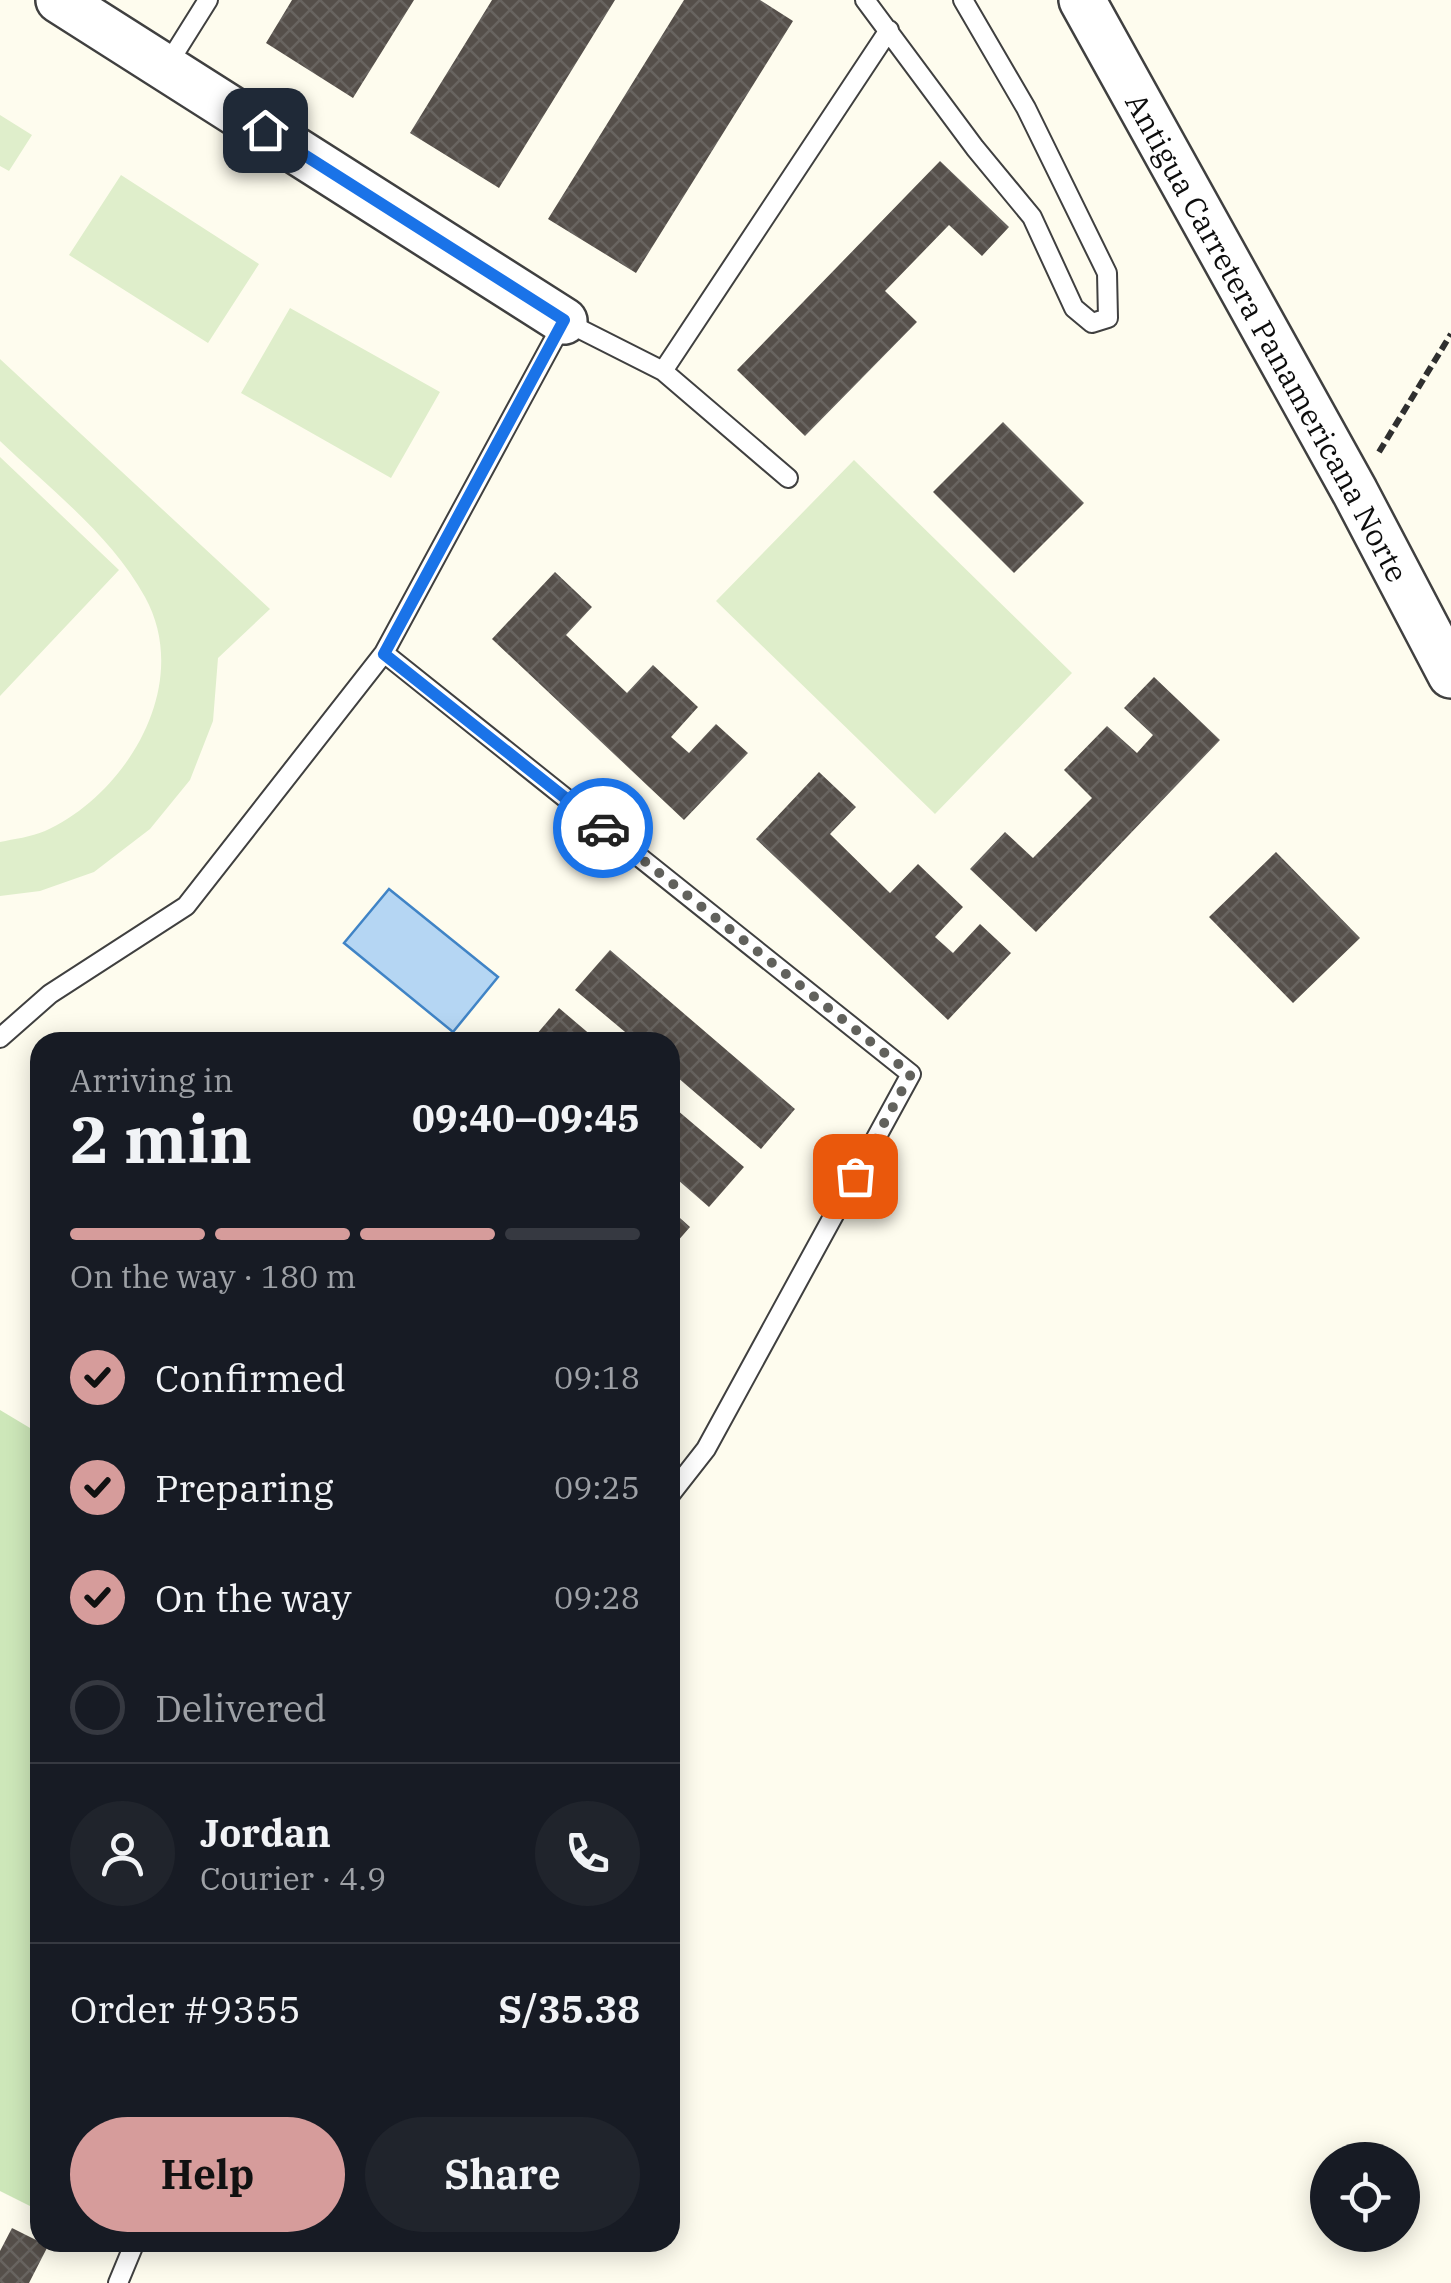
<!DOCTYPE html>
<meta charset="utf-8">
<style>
body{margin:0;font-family:"IBM Plex Serif",serif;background:#20242c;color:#f1f3f6;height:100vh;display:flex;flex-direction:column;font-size:38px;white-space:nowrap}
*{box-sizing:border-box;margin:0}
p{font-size:32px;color:#9ea1a6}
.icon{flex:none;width:55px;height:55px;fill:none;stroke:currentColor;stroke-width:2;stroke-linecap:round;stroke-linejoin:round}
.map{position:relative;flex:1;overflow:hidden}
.details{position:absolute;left:30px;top:1032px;width:650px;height:1220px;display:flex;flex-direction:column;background:#171b24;border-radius:30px;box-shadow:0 5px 25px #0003}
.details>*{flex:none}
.buttons{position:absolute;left:1310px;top:2142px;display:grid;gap:20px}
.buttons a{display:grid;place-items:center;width:110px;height:110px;border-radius:50%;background:#171b24;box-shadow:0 5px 25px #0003;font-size:50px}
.pin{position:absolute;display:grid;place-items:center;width:85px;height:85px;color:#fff;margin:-42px;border-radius:20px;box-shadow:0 5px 15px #0006}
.courier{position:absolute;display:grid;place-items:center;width:100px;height:100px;margin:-50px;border:8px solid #1a73e8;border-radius:50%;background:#fff;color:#222;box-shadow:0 2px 12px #0007}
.headline em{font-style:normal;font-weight:700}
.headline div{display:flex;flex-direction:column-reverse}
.headline{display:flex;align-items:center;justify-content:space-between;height:170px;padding:0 40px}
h1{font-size:65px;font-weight:700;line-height:75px}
.bar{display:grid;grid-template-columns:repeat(4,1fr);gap:15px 10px;align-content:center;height:120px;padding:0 40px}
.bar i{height:12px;border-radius:8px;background:#363941}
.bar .selected{background:#d69c9b}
.bar p{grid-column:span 4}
.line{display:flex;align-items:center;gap:25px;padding:0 40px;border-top:2px solid #363941}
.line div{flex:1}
.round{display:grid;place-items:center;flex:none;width:105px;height:105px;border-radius:52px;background:#20242c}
ol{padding:0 40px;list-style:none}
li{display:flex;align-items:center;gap:30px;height:110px}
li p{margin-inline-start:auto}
li .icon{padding:10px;border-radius:50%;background:#d69c9b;color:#111;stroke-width:4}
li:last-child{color:#9ea1a6}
li i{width:55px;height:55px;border:5px solid #363941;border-radius:50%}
.primary-button{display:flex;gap:20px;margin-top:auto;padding:20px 40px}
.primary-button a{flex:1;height:115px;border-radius:60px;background:#d69c9b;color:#111;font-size:40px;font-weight:700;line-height:115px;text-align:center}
.primary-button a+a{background:#20242c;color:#f1f3f6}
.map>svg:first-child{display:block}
.grass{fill:#cde7b9}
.pitch{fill:#dfeecb}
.water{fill:#b5d6f3;stroke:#4084c6;stroke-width:2.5}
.building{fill:url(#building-cross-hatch)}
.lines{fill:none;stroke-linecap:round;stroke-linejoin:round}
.service-casing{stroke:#404040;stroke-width:22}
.tertiary-casing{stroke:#404040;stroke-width:50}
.path{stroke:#2f2f2f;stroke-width:6;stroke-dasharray:10 5;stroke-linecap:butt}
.service{stroke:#fff;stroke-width:18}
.tertiary{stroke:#fff;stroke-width:45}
.done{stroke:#61615c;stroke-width:10;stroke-dasharray:0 18}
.route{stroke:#1a73e8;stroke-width:12}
.labels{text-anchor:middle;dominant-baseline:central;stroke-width:10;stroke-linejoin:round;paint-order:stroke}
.street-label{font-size:30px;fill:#0d0d0d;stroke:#fff}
</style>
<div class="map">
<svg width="1451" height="2283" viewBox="0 0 1451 2283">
<defs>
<pattern id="building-cross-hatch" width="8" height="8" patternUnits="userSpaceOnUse" patternTransform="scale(2.5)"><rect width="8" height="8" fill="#554f4a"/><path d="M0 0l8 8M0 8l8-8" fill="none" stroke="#686460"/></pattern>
</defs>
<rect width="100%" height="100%" fill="#fefcee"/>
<path class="grass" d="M0 1410 40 1434V2211L0 2191Z"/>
<path class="pitch" d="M0 115 32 135 9 171 0 166Z
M121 175 259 264 208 343 69 255Z
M290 308 440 392 391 478 241 393Z
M0 359 270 609 218 658 213 721 190 780 150 829 94 872 40 891 0 896V842C14 839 31 837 45 831 127 794 193 684 145 597 111 535 51 490 0 441Z
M0 457 119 570 0 696Z
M854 460 1072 673 935 814 716 601Z"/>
<path class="water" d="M389 889 498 977 453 1032 344 943Z"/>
<path class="building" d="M292 0H414L353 98 266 43Z
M492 0H615L499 188 410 133Z
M684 0H760L793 21 636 273 548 219Z
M940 161 1009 227 982 256 949 225 885 291 917 322 805 436 737 370Z
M1003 422 1084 503 1014 573 933 492Z
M555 572 592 607 566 635 627 693 653 665 698 707 671 737 689 753 716 724 748 753 684 820 492 639Z
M1154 677 1220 740 1036 932 970 869 1005 832 1033 858 1092 798 1064 770 1107 726 1137 753 1153 735 1124 708Z
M819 772 856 807 830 834 890 893 918 864 963 907 935 937 953 953 980 924 1011 953 948 1020 756 839Z
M1276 852 1360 938 1293 1003 1209 917Z
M610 950 795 1109 761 1149 670 1071V1042H637L575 990Z
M559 1008 599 1042H530Z
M670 1104 744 1167 709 1207 670 1173Z
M670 1209 690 1227 670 1250Z
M12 2228 48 2246 29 2283H0V2251Z"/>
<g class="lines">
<g class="service-casing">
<path id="service" d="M865 0 975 148 1032 217 1074 308 1092 323 1108 318 1107 273 1026 108 963 0
M166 67 208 0
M663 371 889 30
M384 653 911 1074 706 1449 670 1495
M0 1038 50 994 186 906 384 653 564 321 663 371 788 478
M118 2283 135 2242"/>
</g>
<g class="tertiary-casing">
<g id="tertiary">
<path d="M59 0 564 321"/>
<path id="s1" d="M1082 0 1355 492 1451 675"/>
</g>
</g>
<path class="path" d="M1379 452 1451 334"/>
<use href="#service" class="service"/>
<use href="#tertiary" class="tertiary"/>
</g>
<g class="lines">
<path class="done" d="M603 828 911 1074 855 1176"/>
<path class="route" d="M265 130 564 320 384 654 603 828"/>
</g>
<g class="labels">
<g class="street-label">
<text stroke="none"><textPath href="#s1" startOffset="385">Antigua Carretera Panamericana Norte</textPath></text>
</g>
</g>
</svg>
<div class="buttons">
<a><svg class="icon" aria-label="locate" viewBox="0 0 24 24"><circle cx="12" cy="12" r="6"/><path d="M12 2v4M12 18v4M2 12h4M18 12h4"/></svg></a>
</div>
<div class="pin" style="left:855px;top:1176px;background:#ea580c"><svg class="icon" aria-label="bag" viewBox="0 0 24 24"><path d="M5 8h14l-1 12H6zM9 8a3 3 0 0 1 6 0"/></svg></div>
<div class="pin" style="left:265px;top:130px;background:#1f2937"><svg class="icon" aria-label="home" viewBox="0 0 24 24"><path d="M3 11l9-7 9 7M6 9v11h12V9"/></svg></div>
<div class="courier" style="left:603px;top:828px"><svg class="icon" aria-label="car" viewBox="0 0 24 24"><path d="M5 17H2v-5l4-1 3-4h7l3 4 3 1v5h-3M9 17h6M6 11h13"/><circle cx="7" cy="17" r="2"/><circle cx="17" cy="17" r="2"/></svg></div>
<section class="details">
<div class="headline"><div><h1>2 min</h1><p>Arriving in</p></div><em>09:40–09:45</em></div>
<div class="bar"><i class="selected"></i><i class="selected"></i><i class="selected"></i><i></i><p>On the way · 180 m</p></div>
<ol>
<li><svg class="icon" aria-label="check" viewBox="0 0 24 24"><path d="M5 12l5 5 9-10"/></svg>Confirmed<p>09:18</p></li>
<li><svg class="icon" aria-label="check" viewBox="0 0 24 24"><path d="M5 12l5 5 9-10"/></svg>Preparing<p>09:25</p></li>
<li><svg class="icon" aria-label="check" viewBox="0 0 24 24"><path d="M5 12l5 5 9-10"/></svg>On the way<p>09:28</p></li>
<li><i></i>Delivered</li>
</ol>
<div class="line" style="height:180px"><a class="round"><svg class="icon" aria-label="person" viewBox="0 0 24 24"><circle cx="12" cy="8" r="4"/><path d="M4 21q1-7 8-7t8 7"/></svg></a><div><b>Jordan</b><p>Courier · 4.9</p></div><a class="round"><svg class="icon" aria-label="phone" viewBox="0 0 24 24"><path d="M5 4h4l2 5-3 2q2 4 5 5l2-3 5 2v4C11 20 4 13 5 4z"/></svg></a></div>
<div class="line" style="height:130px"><div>Order #9355</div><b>S/35.38</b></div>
<div class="primary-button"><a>Help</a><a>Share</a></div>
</section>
</div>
